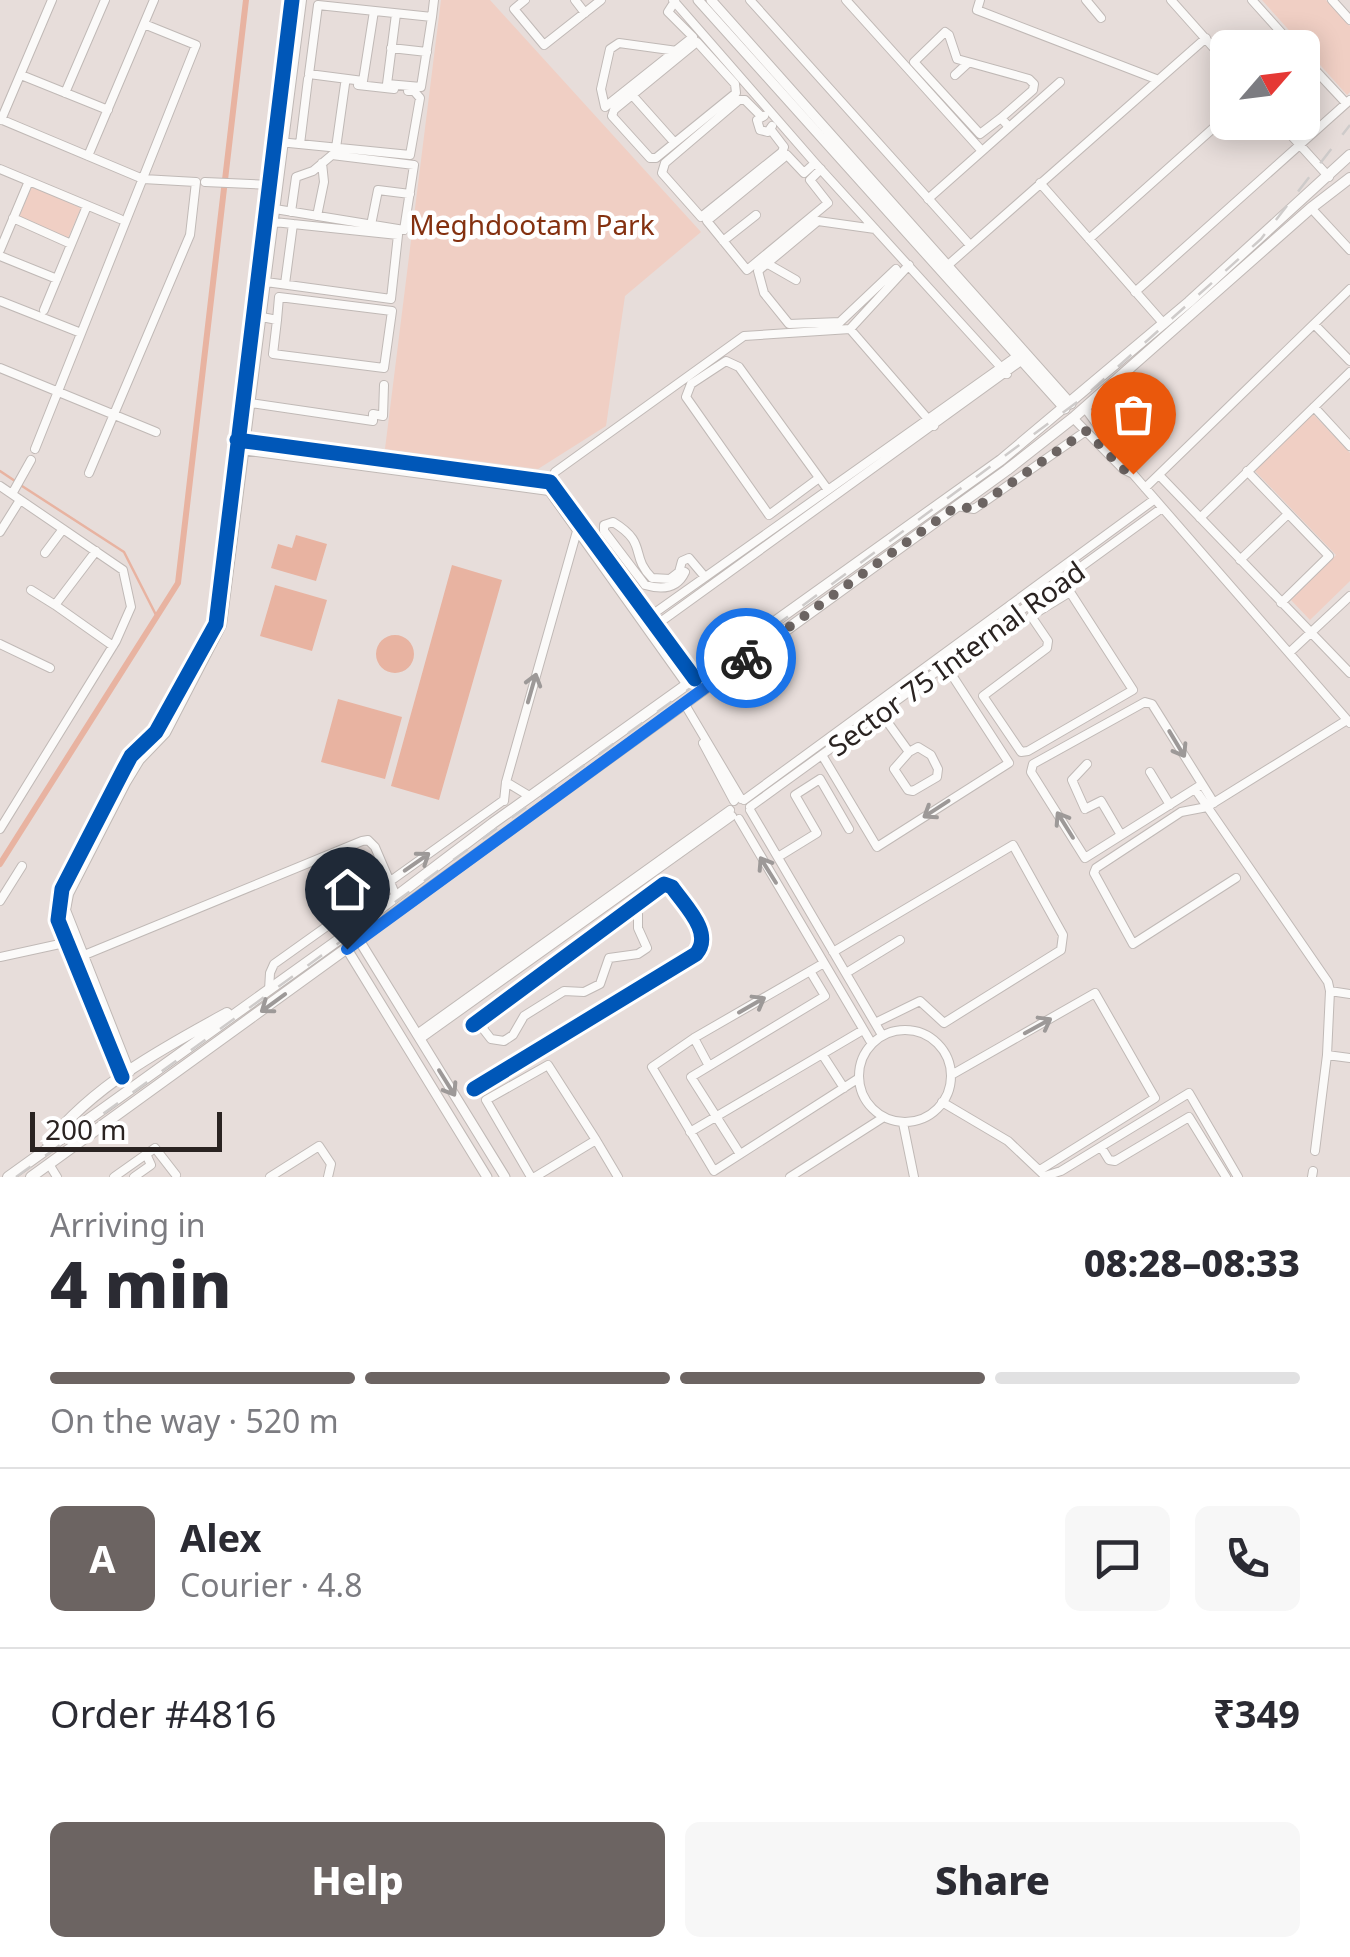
<!DOCTYPE html>
<meta charset="utf-8">
<style>
body{margin:0;font-family:"Noto Sans",sans-serif;background:#f7f7f7;color:#2b2b33;height:100vh;display:flex;flex-direction:column;font-size:38px;white-space:nowrap}
*{box-sizing:border-box;margin:0}
p{font-size:32px;color:#7c7c81}
.icon{flex:none;width:55px;height:55px;fill:none;stroke:currentColor;stroke-width:2;stroke-linecap:round;stroke-linejoin:round}
.map{position:relative;height:1177px;overflow:hidden}
.sheet{display:flex;flex-direction:column;background:#fff;flex:1}
.sheet>*{flex:none}
.needle{width:65px;rotate:62deg}
.tools{position:absolute;left:1210px;top:30px;display:grid;gap:20px}
.tools a{display:grid;place-items:center;width:110px;height:110px;border-radius:15px;background:#fff;box-shadow:0 5px 25px #0003;font-size:50px}
.scale{position:absolute;left:30px;bottom:25px;width:192px;box-sizing:border-box;padding-left:10px;border:5px solid #2a2321;border-top:0;font-size:28px;line-height:35px;white-space:nowrap;color:#2a2321;-webkit-text-stroke:8px #fff;paint-order:stroke}
.pin{position:absolute;display:grid;place-items:center;width:85px;height:85px;color:#fff;margin:-102px -42px;border-radius:50% 50% 50% 0;rotate:-45deg;box-shadow:0 0 10px #0007}
.pin .icon{rotate:45deg}
.courier{position:absolute;display:grid;place-items:center;width:100px;height:100px;margin:-50px;border:8px solid #1a73e8;border-radius:50%;background:#fff;color:#222;box-shadow:0 2px 12px #0007}
.summary em{font-style:normal;font-weight:800}
.summary div{display:flex;flex-direction:column-reverse}
.summary{display:flex;align-items:center;justify-content:space-between;height:170px;padding:0 50px}
h1{font-size:65px;font-weight:800;line-height:75px}
.bar{display:grid;grid-template-columns:repeat(4,1fr);gap:15px 10px;align-content:center;height:120px;padding:0 50px}
.bar i{height:12px;border-radius:8px;background:#e1e1e2}
.bar .on{background:#6c6462}
.bar p{grid-column:span 4}
.line{display:flex;align-items:center;gap:25px;padding:0 50px;border-top:2px solid #e1e1e2}
.line div{flex:1}
.round{display:grid;place-items:center;flex:none;width:105px;height:105px;border-radius:15px;background:#f7f7f7}
.action{display:flex;gap:20px;margin-top:auto;padding:20px 50px}
.action a{flex:1;height:115px;border-radius:15px;background:#6c6462;color:#fff;font-size:40px;font-weight:800;line-height:115px;text-align:center}
.action a+a{background:#f7f7f7;color:#2b2b33}
.map>svg:first-child{display:block}
.green{fill:#f0cfc4}
.water{fill:#e8b3a1}
.lines{fill:none;stroke-linecap:round;stroke-linejoin:round}
.stream{stroke:#e8b3a1;stroke-width:2.5}
.canal{stroke:#e8b3a1;stroke-width:6}
.minor-casing{stroke:#c0b9b6;stroke-width:10}
.tertiary-casing{stroke:#c0b9b6;stroke-width:11}
.secondary-casing{stroke:#c0b9b6;stroke-width:12}
.minor{stroke:#fbfaf9;stroke-width:8}
.tertiary{stroke:#fbfaf9;stroke-width:9}
.secondary{stroke:#fbfaf9;stroke-width:10}
.rail{stroke:#cecbca;stroke-width:2.5;stroke-dasharray:18 18;stroke-linecap:butt}
.cycleway-casing{stroke:#fff;stroke-width:21}
.cycleway{stroke:#0057b8;stroke-width:15}
.oneway{stroke:#9d9998}
.done{stroke:#6c6462;stroke-width:10;stroke-dasharray:0 18}
.route{stroke:#1a73e8;stroke-width:12}
.labels{text-anchor:middle;dominant-baseline:central;stroke-width:9;stroke-linejoin:round;paint-order:stroke}
.park-label{font-size:28px;fill:#843110;stroke:#fff}
.street-label{font-size:28px;fill:#2a2321;stroke:#fff}
</style>
<div class="map">
<svg width="1350" height="1177" viewBox="0 0 1350 1177">
<rect width="100%" height="100%" fill="#e7ddda"/>
<path class="green" d="M441 0H490L701 232 625 296 606 426 538 469 385 449Z
M1262 0H1326L1350 26V92L1347 95Z
M32 186 81 208 68 238 19 217Z
M1313 414 1350 453V581L1310 620 1291 600 1336 555 1255 471Z"/>
<path class="water" d="M296 535 327 544 316 581 271 568 278 544 292 548Z
M452 565 502 580 439 800 391 786Z
M275 585 327 600 312 651 260 636Z
M376 654a19 19 0 1 1 38 0a19 19 0 1 1-38 0Z
M338 699 402 717 385 779 321 762Z"/>
<g class="lines">
<path class="stream" d="M0 471 15 481
M22 486 124 552 156 615"/>
<path class="canal" d="M0 864 178 583 246 0"/>
<g class="minor-casing">
<path id="minor" d="M525 0 514 9 544 45 601 0
M575 0 585 13
M673 0 815 163 1007 374
M750 0 970 245
M846 0 982 151
M980 0 977 10 1156 79
M1086 0 1101 18
M1171 0 1228 64
M1252 0 1295 48
M1332 0 1350 20
M675 1 668 12 693 37 605 107 601 89 610 49 619 43 677 51
M374 11 363 81 309 74 318 5 432 17 421 87 387 84 396 14
M432 17 434 0
M697 42 735 84 736 93 656 158H650L612 116 614 110Z
M391 48 427 52
M1302 56 1346 103
M21 75 108 110
M955 75 968 63
M358 85 394 89
M65 93 105 0
M633 96 674 142
M761 116 745 100H739L665 163 662 173 701 217 782 152 784 147 771 130
M764 116 757 120 760 130 768 132 772 126
M1001 118 1033 90 1034 84 1029 79 957 59 949 35 945 32 914 62 980 134 1001 118 1009 127
M0 119 143 179 196 182 190 235 89 473
M1 120 52 0
M1279 122 1329 177
M279 142 410 155 420 98 414 91H408
M300 144 308 79
M336 148 345 84
M88 156 154 0
M815 163 804 173 787 155 707 221 747 270 828 203 810 180 821 169
M0 169 120 219
M205 182 271 185
M1040 183 1164 324
M928 199 1060 82
M1311 208 1350 250
M275 209 404 230 414 165 332 155 313 171 296 177 291 212
M317 216 324 182 322 163
M13 218 71 244
M371 225 378 190 410 194
M875 229 818 221 758 271 764 293 789 324 840 322 896 269
M1089 239 1228 115
M723 241 756 215
M0 250 29 181
M0 256 57 279
M768 264 796 280
M947 266 1206 38
M266 282 391 299 398 235 274 222
M285 284 293 224
M1135 292 1350 100
M0 301 81 333
M44 310 87 206
M262 317 277 320 279 297 392 311 384 368 273 354 277 320
M1314 324 1350 361
M850 329 909 265
M0 368 156 432
M251 403 373 421V414L383 416 384 385
M1314 407 1350 446
M1085 408 1133 474 1350 723
M1073 418 1123 469 1133 474
M242 440 550 482 695 679
M35 449 196 45 144 24
M241 450 549 491 687 685
M1247 471 1329 556 1281 603
M1159 475 1350 673
M819 478 769 515 686 397 691 384 726 361 739 367 828 490
M550 484 555 472 744 336 850 329 934 426
M0 486 123 570 131 607 116 641 0 829
M1145 488 1350 289
M12 494 31 460
M957 506 974 509 1086 431
M1200 518 1350 372
M0 532 20 500
M96 551 55 605 113 646
M45 553 63 529
M1240 560 1288 514
M685 572C677 589 662 590 645 585L604 531V525L613 522C649 544 629 555 652 578L670 579 679 572 682 561 689 558 705 577
M31 590 55 605
M1070 592 1133 690 1028 751 1021 752 983 696 1047 648 1048 641 1031 616Z
M646 619 1017 356
M652 628 1021 361
M0 644 50 668
M1289 653 1350 596
M684 703 741 799
M881 713 909 752 918 747 931 755 938 769 937 777 913 791 908 790 894 769 909 752
M703 743 734 801
M822 755 877 847 1009 763 946 666
M1087 764 1072 780 1085 809 1101 801 1121 835
M1150 772 1170 805
M506 782 531 797
M1201 785 1085 858 1031 772 1033 764 1145 702 1152 704 1214 803
M1195 789 1328 982 1330 991 1327 1055 1315 1151
M744 800 1155 499
M504 801 506 782 577 531
M750 807 1162 508
M750 810 882 1035
M739 819 872 1044
M778 857 817 833 795 795 820 779 849 829
M1236 878 1133 944 1094 873 1096 868 1181 812 1207 807 1347 720
M0 901 22 866
M833 952 1013 845 1063 935 1061 950 944 1023 920 1001 875 1023
M82 956 362 841 368 840 375 847 396 896
M0 957 69 942
M824 963 694 1038 652 1067 714 1171 859 1078
M846 973 900 940
M269 990 270 973 274 964 504 800
M1330 991 1350 994
M482 1019 484 1030 491 1039 504 1041 513 1035 524 1016 564 991 584 992 600 984 609 958 638 954 647 948 638 928V914L629 910
M473 1025 664 884 672 887C685 906 714 933 696 954L474 1089
M859 1076a46 46 0 1 1 92 0a46 46 0 1 1-92 0Z
M417 1034 730 810
M694 1038 709 1066
M420 1039 732 816
M822 1054 844 1088
M1327 1055 1350 1058
M130 1072 66 910 69 894 126 783 140 760 166 733 222 625 302 0
M953 1074 1095 993 1155 1098 1040 1170
M122 1077 58 920 62 889 124 769 131 756 156 732 216 624 292 0
M942 1102 1008 1141 1045 1176 1061 1171 1189 1093 1238 1177
M903 1123 914 1177
M690 1132 863 1030
M596 1140 618 1177
M1101 1147 1109 1160 1115 1161 1189 1117 1226 1177
M740 1154 691 1077 825 996 810 971
M49 1164 57 1177
M114 1177 155 1148 176 1175
M134 1177 151 1165 146 1154
M270 1177 319 1146 331 1164 328 1177
M531 1177 486 1100 548 1065 596 1140 535 1177
M790 1177 884 1117
M1312 1177 1313 1171"/>
</g>
<g class="tertiary-casing">
<path id="tertiary" d="M698 0 1065 409
M711 0 1071 404
M359 940 505 1177
M347 949 487 1177"/>
</g>
<g class="secondary-casing">
<path id="secondary" d="M48 1143C94 1085 163 1048 227 1013
M8 1177 348 933 493 823 1001 460 1189 302 1350 155
M31 1177 1007 470 1073 418 1311 208 1350 178"/>
</g>
<use href="#minor" class="minor"/>
<use href="#tertiary" class="tertiary"/>
<use href="#secondary" class="secondary"/>
<path class="rail" d="M16 1177 747 647 1084 397 1261 239 1350 125"/>
<g class="cycleway-casing">
<path id="cycleway" d="M237 440 550 482 695 679
M473 1025 664 884 672 887C685 906 714 933 696 954L474 1089
M122 1077 58 920 62 889 124 769 131 756 156 732 216 624 292 0"/>
</g>
<use href="#cycleway" class="cycleway"/>
</g>
<defs><path id="oneway-shaft" d="M-6 0H5M1.5-3L5.5 0L1.5 3" fill="none" stroke-width="1.6" stroke-linecap="round" stroke-linejoin="round" transform="scale(2.5)"/></defs>
<g class="oneway">
<use href="#oneway-shaft" transform="translate(532 688) rotate(-74)"/>
<use href="#oneway-shaft" transform="translate(1177 744) rotate(59)"/>
<use href="#oneway-shaft" transform="translate(936 809) rotate(147)"/>
<use href="#oneway-shaft" transform="translate(1065 825) rotate(-122)"/>
<use href="#oneway-shaft" transform="translate(417 862) rotate(-35)"/>
<use href="#oneway-shaft" transform="translate(768 870) rotate(-122)"/>
<use href="#oneway-shaft" transform="translate(273 1003) rotate(144)"/>
<use href="#oneway-shaft" transform="translate(752 1005) rotate(-30)"/>
<use href="#oneway-shaft" transform="translate(1038 1026) rotate(-29)"/>
<use href="#oneway-shaft" transform="translate(447 1083) rotate(58)"/>
</g>
<g class="lines">
<path class="done" d="M746 658 957 506 974 509 1086 431 1123 469 1133 474"/>
<path class="route" d="M347 949 746 658"/>
</g>
<g class="labels">
<g class="park-label">
<text x="532" y="224">Meghdootam Park</text>
</g>
<g class="street-label">
<text transform="translate(956 658) rotate(-36)">Sector 75 Internal Road</text>
</g>
</g>
</svg>
<div class="tools">
<a><svg class="needle" viewBox="-14 -14 28 28"><path d="M0-13l5 13h-10z" fill="#e53935"/><path d="M0 13l5-13h-10z" fill="#7c7c81"/></svg></a>
</div>
<div class="scale">200 m</div>
<div class="pin" style="left:1133px;top:474px;background:#ea580c"><svg class="icon" aria-label="bag" viewBox="0 0 24 24"><path d="M5 8h14l-1 12H6zM9 8a3 3 0 0 1 6 0"/></svg></div>
<div class="pin" style="left:347px;top:949px;background:#1f2937"><svg class="icon" aria-label="home" viewBox="0 0 24 24"><path d="M3 11l9-7 9 7M6 9v11h12V9"/></svg></div>
<div class="courier" style="left:746px;top:658px"><svg class="icon" aria-label="bike" viewBox="0 0 24 24"><circle cx="6" cy="16" r="4"/><circle cx="18" cy="16" r="4"/><path d="M6 16l4-8h5l3 8M10 8l3 8H6M13 5h3"/></svg></div>
</div>
<section class="sheet">
<div class="summary"><div><h1>4 min</h1><p>Arriving in</p></div><em>08:28–08:33</em></div>
<div class="bar"><i class="on"></i><i class="on"></i><i class="on"></i><i></i><p>On the way · 520 m</p></div>
<div class="line" style="height:180px"><b class="round" style="background:#6c6462;color:#fff">A</b><div><b>Alex</b><p>Courier · 4.8</p></div><a class="round"><svg class="icon" aria-label="chat" viewBox="0 0 24 24"><path d="M4 5h16v11H9l-5 4z"/></svg></a><a class="round"><svg class="icon" aria-label="phone" viewBox="0 0 24 24"><path d="M5 4h4l2 5-3 2q2 4 5 5l2-3 5 2v4C11 20 4 13 5 4z"/></svg></a></div>
<div class="line" style="height:130px"><div>Order #4816</div><b>₹349</b></div>
<div class="action"><a>Help</a><a>Share</a></div>
</section>
